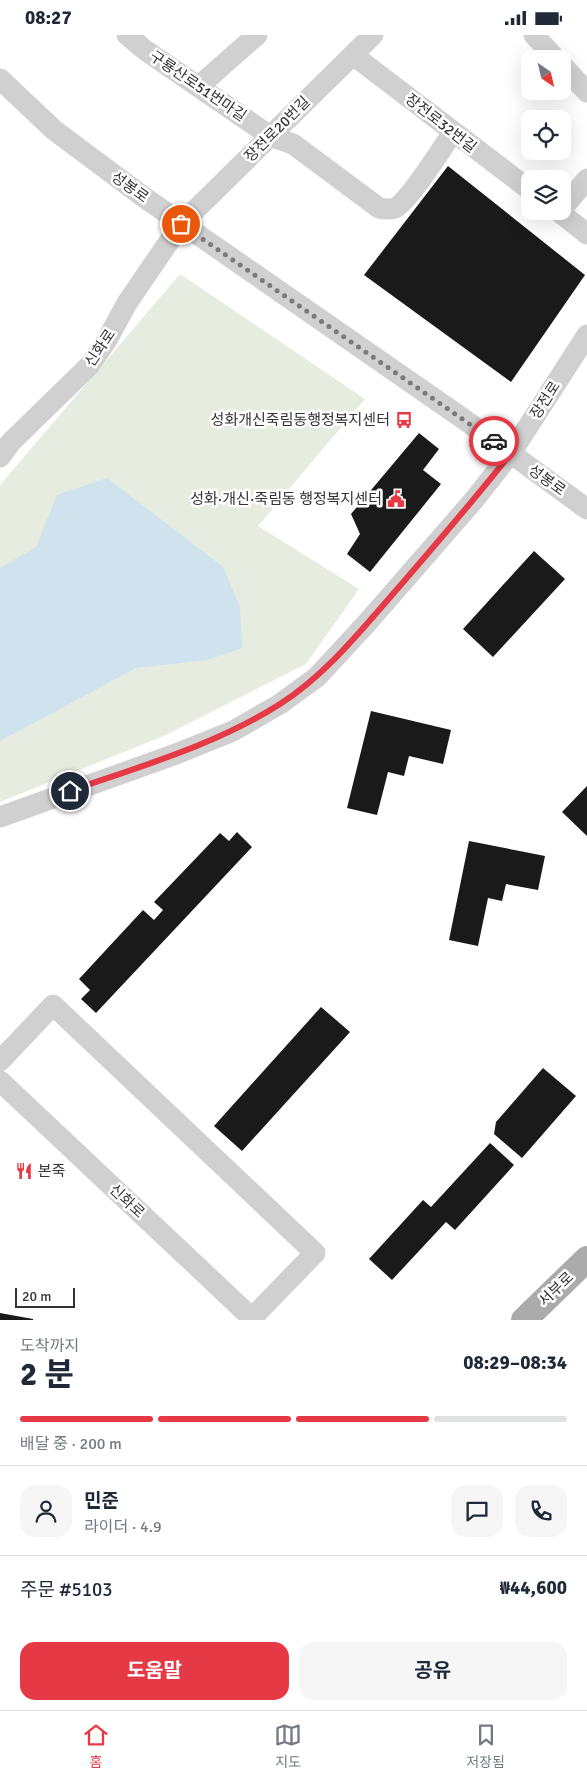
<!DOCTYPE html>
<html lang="ko">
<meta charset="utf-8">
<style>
body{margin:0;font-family:Signika,"Noto Sans KR",sans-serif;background:#f6f6f7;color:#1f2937;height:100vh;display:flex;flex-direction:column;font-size:19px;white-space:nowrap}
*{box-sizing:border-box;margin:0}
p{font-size:16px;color:#747a83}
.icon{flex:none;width:28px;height:28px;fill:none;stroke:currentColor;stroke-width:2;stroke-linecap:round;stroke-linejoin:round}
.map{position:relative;height:1285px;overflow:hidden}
.details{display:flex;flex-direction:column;background:#fff;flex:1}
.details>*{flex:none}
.needle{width:32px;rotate:146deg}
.controls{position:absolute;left:521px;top:15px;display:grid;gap:10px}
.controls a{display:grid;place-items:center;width:50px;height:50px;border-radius:10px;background:#fff;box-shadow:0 5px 20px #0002;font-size:25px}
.scale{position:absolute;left:15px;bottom:12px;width:60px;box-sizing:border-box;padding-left:5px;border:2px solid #333;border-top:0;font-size:14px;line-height:18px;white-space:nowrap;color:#333;-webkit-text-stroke:4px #fff;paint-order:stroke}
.pin{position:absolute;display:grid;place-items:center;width:42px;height:42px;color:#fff;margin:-21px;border:2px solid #fff;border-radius:50%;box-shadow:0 1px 5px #0007}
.courier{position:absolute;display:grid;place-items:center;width:50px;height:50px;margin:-25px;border:4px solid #e63946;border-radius:50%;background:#fff;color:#222;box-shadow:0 1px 6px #0007}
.overview em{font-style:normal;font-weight:700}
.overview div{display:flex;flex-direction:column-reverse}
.overview{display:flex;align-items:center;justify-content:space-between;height:85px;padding:0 20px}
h1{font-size:32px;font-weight:700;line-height:38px}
.bar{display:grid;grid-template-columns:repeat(4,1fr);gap:8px 5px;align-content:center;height:60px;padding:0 20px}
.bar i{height:6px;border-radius:4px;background:#e0e1e3}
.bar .on{background:#e63946}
.bar p{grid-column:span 4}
.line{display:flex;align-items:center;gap:12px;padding:0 20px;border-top:1px solid #e0e1e3}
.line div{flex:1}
.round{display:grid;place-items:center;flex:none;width:52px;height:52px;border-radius:15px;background:#f6f6f7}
.button{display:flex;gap:10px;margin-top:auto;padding:10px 20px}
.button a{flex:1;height:58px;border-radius:15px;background:#e63946;color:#fff;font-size:20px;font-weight:700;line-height:58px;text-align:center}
.button a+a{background:#f6f6f7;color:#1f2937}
.status{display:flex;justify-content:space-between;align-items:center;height:35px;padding:0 25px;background:#fff;direction:ltr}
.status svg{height:14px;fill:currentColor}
.dock{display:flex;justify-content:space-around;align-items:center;height:70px;border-top:1px solid #e0e1e3;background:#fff;font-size:14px;color:#747a83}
.dock a{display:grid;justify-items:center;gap:2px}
.dock .on{color:#e63946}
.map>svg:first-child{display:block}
.green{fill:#e6ecdf}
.water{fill:#cfe2ee}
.building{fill:#1a1a1a}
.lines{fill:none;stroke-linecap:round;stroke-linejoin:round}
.minor{stroke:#d0d0d0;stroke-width:21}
.major{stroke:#ababab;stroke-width:26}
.done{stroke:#7a7a7a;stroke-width:5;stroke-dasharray:0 9}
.route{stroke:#e63946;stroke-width:6}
.labels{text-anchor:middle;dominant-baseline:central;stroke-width:5;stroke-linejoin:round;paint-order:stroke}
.street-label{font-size:15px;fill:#333;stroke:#fff}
.poi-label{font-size:15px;fill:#333;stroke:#fff;text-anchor:end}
</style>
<div class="status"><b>08:27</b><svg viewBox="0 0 49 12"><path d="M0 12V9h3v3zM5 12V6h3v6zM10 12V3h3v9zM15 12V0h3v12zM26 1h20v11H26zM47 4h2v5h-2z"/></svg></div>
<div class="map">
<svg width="587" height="1285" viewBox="0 0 587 1285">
<rect width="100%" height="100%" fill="#fff"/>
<path class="green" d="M180 239 365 364 258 491 359 554 306 629 166 700 0 767V450Z"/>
<path class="water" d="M107 443 223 532 240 572 242 613 207 625 136 633 0 706V533L36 512 57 460Z"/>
<path class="building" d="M448 131 585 240 511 347 364 240Z
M419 398 439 414 423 435 441 449 370 537 347 519 360 499 351 479Z
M534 516 565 544 493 622 463 594Z
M371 676 451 695 443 729 409 721 404 741 388 737 377 780 347 773Z
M587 751V801L562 777Z
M237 797 252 812 96 978 81 964 90 955 79 944 143 875 154 885 163 875 154 867 220 798 229 806Z
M469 806 545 821 538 855 506 849 502 866 488 863 478 911 449 905Z
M321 972 350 997 242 1116 214 1091Z
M543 1033 576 1061 522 1123 494 1099 496 1087Z
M490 1108 514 1130 455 1195 446 1187 392 1245 369 1224 423 1165 431 1172Z
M0 1278 33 1284V1285H0Z"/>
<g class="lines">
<path class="minor" d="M127 0 145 15 270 101 293 109 379 173C385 174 389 175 395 173 408 167 443 112 453 97
M534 0 556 24
M353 20 530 155
M562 30 587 57
M0 44 54 95 145 163 465 385 587 474
M199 51 257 0
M562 174 587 144
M558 176 587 199
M0 422 11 407 89 331 107 305 127 268 181 189 373 0
M0 782 176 719 233 696 280 669 317 642 366 589 474 465 511 418 587 300
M0 1026 53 970 315 1218 252 1283
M0 1046 254 1285"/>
<path class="major" d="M524 1285 587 1224"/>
</g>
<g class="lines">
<path class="done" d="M181 189 494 406"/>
<path class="route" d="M70 756C141 731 216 710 280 669 327 639 362 594 399 552 437 508 475 464 511 418L494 406"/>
</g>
<defs>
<g id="bus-bare" transform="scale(1.35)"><path d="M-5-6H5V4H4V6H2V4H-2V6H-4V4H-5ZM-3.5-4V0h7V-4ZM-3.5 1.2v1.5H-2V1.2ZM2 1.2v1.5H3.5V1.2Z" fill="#e63946" stroke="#fff" stroke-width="2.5" paint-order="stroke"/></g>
<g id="civic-bare" transform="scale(1.35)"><path d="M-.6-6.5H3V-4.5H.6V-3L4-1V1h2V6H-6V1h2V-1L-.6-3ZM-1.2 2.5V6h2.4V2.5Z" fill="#e63946" stroke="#fff" stroke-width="2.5" paint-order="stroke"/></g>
<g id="restaurant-bare" transform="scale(1.35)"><path d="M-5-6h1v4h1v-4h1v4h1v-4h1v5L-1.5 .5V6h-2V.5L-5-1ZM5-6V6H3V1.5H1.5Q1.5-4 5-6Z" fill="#e63946" stroke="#fff" stroke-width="2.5" paint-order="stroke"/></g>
</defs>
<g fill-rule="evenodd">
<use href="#bus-bare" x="404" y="385"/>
<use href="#civic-bare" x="396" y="464"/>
<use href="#restaurant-bare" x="24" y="1136"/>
</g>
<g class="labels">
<g class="street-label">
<text transform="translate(198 51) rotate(34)">구룡산로51번마길</text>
<text transform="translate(441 88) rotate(38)">장전로32번길</text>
<text transform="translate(277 94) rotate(-45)">장전로20번길</text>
<text transform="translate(130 152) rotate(36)">성봉로</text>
<text transform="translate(100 313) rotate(-56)">신화로</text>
<text transform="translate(545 365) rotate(-57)">장전로</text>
<text transform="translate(547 445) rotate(36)">성봉로</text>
<text transform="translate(127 1166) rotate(43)">신화로</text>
<text transform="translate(556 1254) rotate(-44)">서부로</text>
</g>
<g class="poi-label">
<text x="390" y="385">성화개신죽림동행정복지센터</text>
<text x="382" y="464">성화·개신·죽림동 행정복지센터</text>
<text x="38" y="1136" text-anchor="start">본죽</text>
</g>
</g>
</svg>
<div class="controls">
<a><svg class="needle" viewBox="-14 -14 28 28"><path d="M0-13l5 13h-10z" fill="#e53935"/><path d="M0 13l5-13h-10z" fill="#747a83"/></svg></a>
<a><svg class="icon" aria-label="locate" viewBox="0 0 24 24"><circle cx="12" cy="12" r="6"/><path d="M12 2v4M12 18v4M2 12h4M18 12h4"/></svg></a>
<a><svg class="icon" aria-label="layers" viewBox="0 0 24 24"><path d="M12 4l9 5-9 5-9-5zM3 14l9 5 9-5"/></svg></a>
</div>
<div class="scale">20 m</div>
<div class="pin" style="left:181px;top:189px;background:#ea580c"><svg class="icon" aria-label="bag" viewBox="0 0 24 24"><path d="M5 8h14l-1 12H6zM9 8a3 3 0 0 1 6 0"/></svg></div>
<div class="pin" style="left:70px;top:756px;background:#1f2937"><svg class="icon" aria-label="home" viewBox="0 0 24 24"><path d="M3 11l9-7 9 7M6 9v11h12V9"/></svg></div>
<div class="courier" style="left:494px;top:406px"><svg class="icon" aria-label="car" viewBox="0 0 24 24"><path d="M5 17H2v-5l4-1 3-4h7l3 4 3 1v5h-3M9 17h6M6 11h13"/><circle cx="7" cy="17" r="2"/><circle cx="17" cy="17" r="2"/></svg></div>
</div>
<section class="details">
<div class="overview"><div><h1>2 분</h1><p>도착까지</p></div><em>08:29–08:34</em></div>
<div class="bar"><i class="on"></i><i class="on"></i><i class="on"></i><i></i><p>배달 중 · 200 m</p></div>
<div class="line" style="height:90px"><a class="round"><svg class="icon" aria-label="person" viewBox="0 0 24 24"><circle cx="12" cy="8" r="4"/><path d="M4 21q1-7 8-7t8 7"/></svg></a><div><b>민준</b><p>라이더 · 4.9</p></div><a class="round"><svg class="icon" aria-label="chat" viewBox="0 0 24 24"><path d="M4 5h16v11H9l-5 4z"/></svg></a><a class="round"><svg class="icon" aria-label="phone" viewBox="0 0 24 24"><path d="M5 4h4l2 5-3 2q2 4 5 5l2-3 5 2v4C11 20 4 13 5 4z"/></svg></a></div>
<div class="line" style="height:65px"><div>주문 #5103</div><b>₩44,600</b></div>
<div class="button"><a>도움말</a><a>공유</a></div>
</section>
<nav class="dock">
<a class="on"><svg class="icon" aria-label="home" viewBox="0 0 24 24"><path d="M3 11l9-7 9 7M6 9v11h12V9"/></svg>홈</a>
<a><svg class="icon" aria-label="map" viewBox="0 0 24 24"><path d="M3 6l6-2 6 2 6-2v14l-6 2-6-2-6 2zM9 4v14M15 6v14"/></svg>지도</a>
<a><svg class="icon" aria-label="saved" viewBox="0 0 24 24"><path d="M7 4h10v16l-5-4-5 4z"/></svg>저장됨</a>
</nav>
